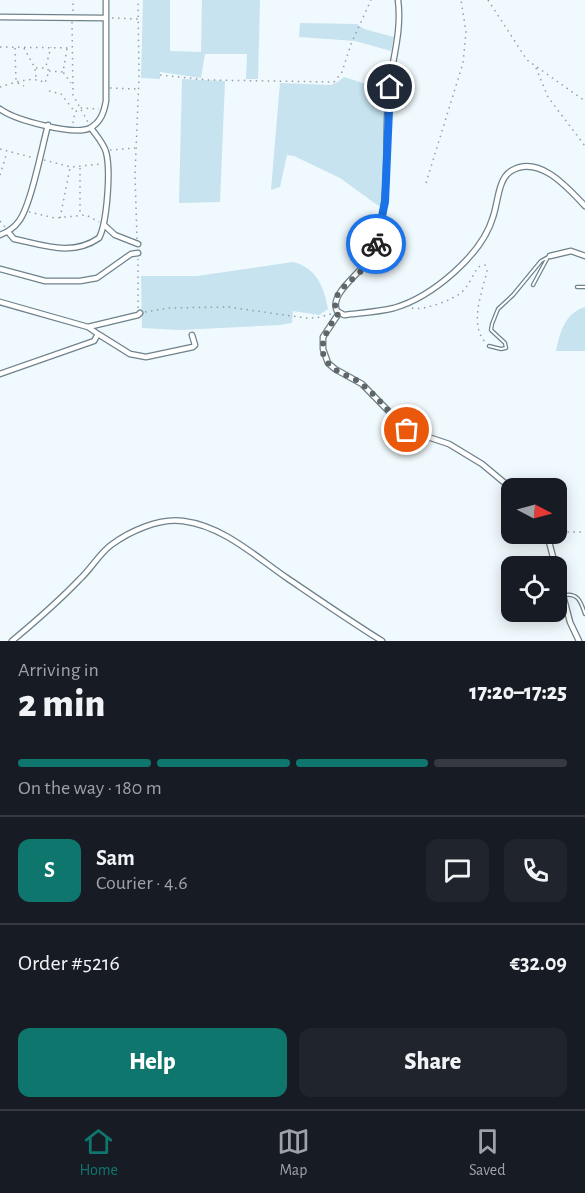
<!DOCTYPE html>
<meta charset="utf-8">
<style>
body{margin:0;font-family:"Alegreya Sans",sans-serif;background:#20242c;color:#f1f3f6;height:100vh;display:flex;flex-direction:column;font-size:22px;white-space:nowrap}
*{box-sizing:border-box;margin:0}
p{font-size:20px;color:#9ea1a6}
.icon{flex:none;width:33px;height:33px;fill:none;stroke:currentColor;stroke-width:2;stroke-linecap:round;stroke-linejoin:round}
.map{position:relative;height:641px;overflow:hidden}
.sheet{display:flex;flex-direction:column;background:#171b24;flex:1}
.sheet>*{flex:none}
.needle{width:39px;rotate:96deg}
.fabs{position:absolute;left:501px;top:478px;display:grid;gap:12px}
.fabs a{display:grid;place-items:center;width:66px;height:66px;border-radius:12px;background:#171b24;box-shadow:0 3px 15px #0003;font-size:30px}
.pin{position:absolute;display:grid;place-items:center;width:51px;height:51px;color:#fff;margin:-26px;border:3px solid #fff;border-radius:50%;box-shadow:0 2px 6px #0007}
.courier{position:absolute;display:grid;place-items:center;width:60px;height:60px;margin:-30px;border:4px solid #1a73e8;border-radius:50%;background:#fff;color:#222;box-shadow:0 2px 8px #0007}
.head em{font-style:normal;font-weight:800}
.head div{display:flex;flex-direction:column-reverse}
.head{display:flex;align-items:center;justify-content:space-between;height:102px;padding:0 18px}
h1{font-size:39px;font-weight:800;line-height:45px}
.bar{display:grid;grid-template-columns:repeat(4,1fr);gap:9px 6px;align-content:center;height:72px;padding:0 18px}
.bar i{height:8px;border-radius:4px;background:#363941}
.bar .active{background:#0f766e}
.bar p{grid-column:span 4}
.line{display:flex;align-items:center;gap:15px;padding:0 18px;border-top:2px solid #363941}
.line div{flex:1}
.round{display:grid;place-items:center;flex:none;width:63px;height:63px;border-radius:12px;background:#20242c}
.action{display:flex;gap:12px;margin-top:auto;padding:12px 18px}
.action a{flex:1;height:69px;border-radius:12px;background:#0f766e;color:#fff;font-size:24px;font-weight:800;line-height:69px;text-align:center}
.action a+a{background:#20242c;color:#f1f3f6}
.dock{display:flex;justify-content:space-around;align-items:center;height:84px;border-top:2px solid #363941;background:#171b24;font-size:16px;color:#9ea1a6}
.dock a{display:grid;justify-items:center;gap:3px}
.dock .active{color:#0f766e}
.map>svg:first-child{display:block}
.green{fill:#c6e3ef}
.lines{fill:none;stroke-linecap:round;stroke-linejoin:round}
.service-casing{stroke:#6e828b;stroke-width:4.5}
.minor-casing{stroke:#6e828b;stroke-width:7}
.path{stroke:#959ea1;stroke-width:1.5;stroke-dasharray:1.5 4.5;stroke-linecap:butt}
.service{stroke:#fff;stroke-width:2}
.minor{stroke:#fff;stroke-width:4.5}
.done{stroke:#5e6669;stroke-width:6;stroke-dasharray:0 10.8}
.route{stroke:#1a73e8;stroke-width:8}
</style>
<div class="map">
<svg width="585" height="641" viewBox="0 0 585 641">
<rect width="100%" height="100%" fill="#f0f9fd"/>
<path class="green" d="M143 0H170V51L201 52 202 0H260L258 79H246L247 54H205L201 78 160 72V79L141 78Z
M300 23 357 24 364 29 394 37 391 51 355 41 299 37Z
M344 77 385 90 383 195 380 207 340 178 294 156 287 155 280 187 271 190 280 83 331 85 338 82Z
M182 79 225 81 220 202 179 203Z
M293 262C317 268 324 287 328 309L319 315 293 311 292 323 280 325 179 330 142 328 141 276H197Z
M585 307V351H556C560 332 565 313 585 307Z"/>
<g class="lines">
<g class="service-casing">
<path id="service" d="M533 285 548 257
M577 287H585
M489 346 501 349 506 348 505 343 491 330 492 324 498 309 513 295 541 261 550 256
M565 595C579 593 581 603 585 614"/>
</g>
<g class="minor-casing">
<path id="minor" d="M398 0C402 30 393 57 389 87 383 141 393 200 373 252 366 271 328 292 337 311L344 315C360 313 378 312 394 308 432 297 482 255 493 217 498 203 498 179 511 171 539 154 568 188 585 206
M0 17 105 18
M0 109C15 120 74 136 90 128 101 122 104 112 106 101V0
M104 225 115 235 138 244
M8 232 14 239 19 240C46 246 73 256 99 238 107 223 111 170 106 152 104 144 96 135 91 128
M0 235C8 232 14 228 19 221 31 205 42 147 48 125
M550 256 571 251 585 256
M0 269 45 281H80L97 278 131 254 138 253
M0 302 88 327 98 334 94 341 0 374
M339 313 323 337V349L328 363 335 369 362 384 407 430 449 444 482 464 512 489
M88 327 138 315 140 313
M98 334 130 354 146 357 193 347 195 345 192 335
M547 534 570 622 579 641
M12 641C36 621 59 601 80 579 91 569 99 554 111 545 130 531 159 518 183 521 223 526 255 556 287 578 318 599 350 621 382 641"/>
</g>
<path class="path" d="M488 0 527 60 585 101
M73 11V0
M112 18 138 19
M72 22 73 95 89 124
M0 47 71 48
M15 48 16 82 24 86
M24 48 35 68 36 79
M67 49 63 72 71 83
M36 68H46
M536 68 548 97 585 146
M49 71 63 72
M160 75 208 80 334 82 342 72 351 44 371 0
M0 87C14 83 32 75 45 83L49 71 46 66 51 47
M110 88 138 89
M49 91 61 94 75 112
M73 123 75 112 81 108 99 109
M0 149 34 158
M110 150 135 148
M44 160 71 167 101 164
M80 168V214
M0 175 7 152
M426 183 463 63 466 32 461 0
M29 212 55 218 86 215 99 222
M60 218 70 168
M0 221 5 227
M137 239 135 175 139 78 138 0
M138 308V259
M412 308C423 311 453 300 462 292 469 285 473 275 478 267L485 265 487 271C482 293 468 326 487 344
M145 312 169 308 228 307 306 318H316L331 314
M556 528 569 532H585"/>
<use href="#service" class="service"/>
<use href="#minor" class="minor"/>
</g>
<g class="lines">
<path class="done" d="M376 244C373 254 369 262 362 270 352 281 325 297 339 313 326 330 311 354 336 370 345 376 356 378 364 386 380 399 391 416 407 430"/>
<path class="route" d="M376 244 385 202 390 87"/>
</g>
</svg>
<div class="fabs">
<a><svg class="needle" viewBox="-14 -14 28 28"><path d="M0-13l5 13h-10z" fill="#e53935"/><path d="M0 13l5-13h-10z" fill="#9ea1a6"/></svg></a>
<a><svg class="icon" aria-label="locate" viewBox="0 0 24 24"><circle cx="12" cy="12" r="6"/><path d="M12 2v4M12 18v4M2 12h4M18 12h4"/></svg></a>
</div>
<div class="pin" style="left:407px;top:430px;background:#ea580c"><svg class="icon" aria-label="bag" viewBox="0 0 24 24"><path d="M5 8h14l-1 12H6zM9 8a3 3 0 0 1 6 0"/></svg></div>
<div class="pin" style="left:390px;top:87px;background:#1f2937"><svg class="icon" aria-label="home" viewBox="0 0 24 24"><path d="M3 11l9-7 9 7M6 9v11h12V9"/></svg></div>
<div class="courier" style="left:376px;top:244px"><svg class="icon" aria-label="bike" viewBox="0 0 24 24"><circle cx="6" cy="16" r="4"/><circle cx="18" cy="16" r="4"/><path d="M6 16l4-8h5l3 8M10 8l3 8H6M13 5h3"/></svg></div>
</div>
<section class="sheet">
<div class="head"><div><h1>2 min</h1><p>Arriving in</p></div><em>17:20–17:25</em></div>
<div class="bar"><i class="active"></i><i class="active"></i><i class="active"></i><i></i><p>On the way · 180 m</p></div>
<div class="line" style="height:108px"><b class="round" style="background:#0f766e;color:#fff">S</b><div><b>Sam</b><p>Courier · 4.6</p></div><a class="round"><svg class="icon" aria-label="chat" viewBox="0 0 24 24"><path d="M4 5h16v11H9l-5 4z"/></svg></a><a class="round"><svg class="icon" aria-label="phone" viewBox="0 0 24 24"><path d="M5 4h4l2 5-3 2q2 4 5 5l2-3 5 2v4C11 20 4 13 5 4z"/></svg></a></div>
<div class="line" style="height:78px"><div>Order #5216</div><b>€32.09</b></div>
<div class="action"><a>Help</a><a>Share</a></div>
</section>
<nav class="dock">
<a class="active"><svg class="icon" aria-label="home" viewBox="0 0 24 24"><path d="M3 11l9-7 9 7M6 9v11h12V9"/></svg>Home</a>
<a><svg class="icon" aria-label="map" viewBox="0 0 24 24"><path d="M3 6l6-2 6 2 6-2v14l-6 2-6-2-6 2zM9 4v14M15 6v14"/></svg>Map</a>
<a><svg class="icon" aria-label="saved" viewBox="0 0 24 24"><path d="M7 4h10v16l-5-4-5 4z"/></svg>Saved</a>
</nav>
